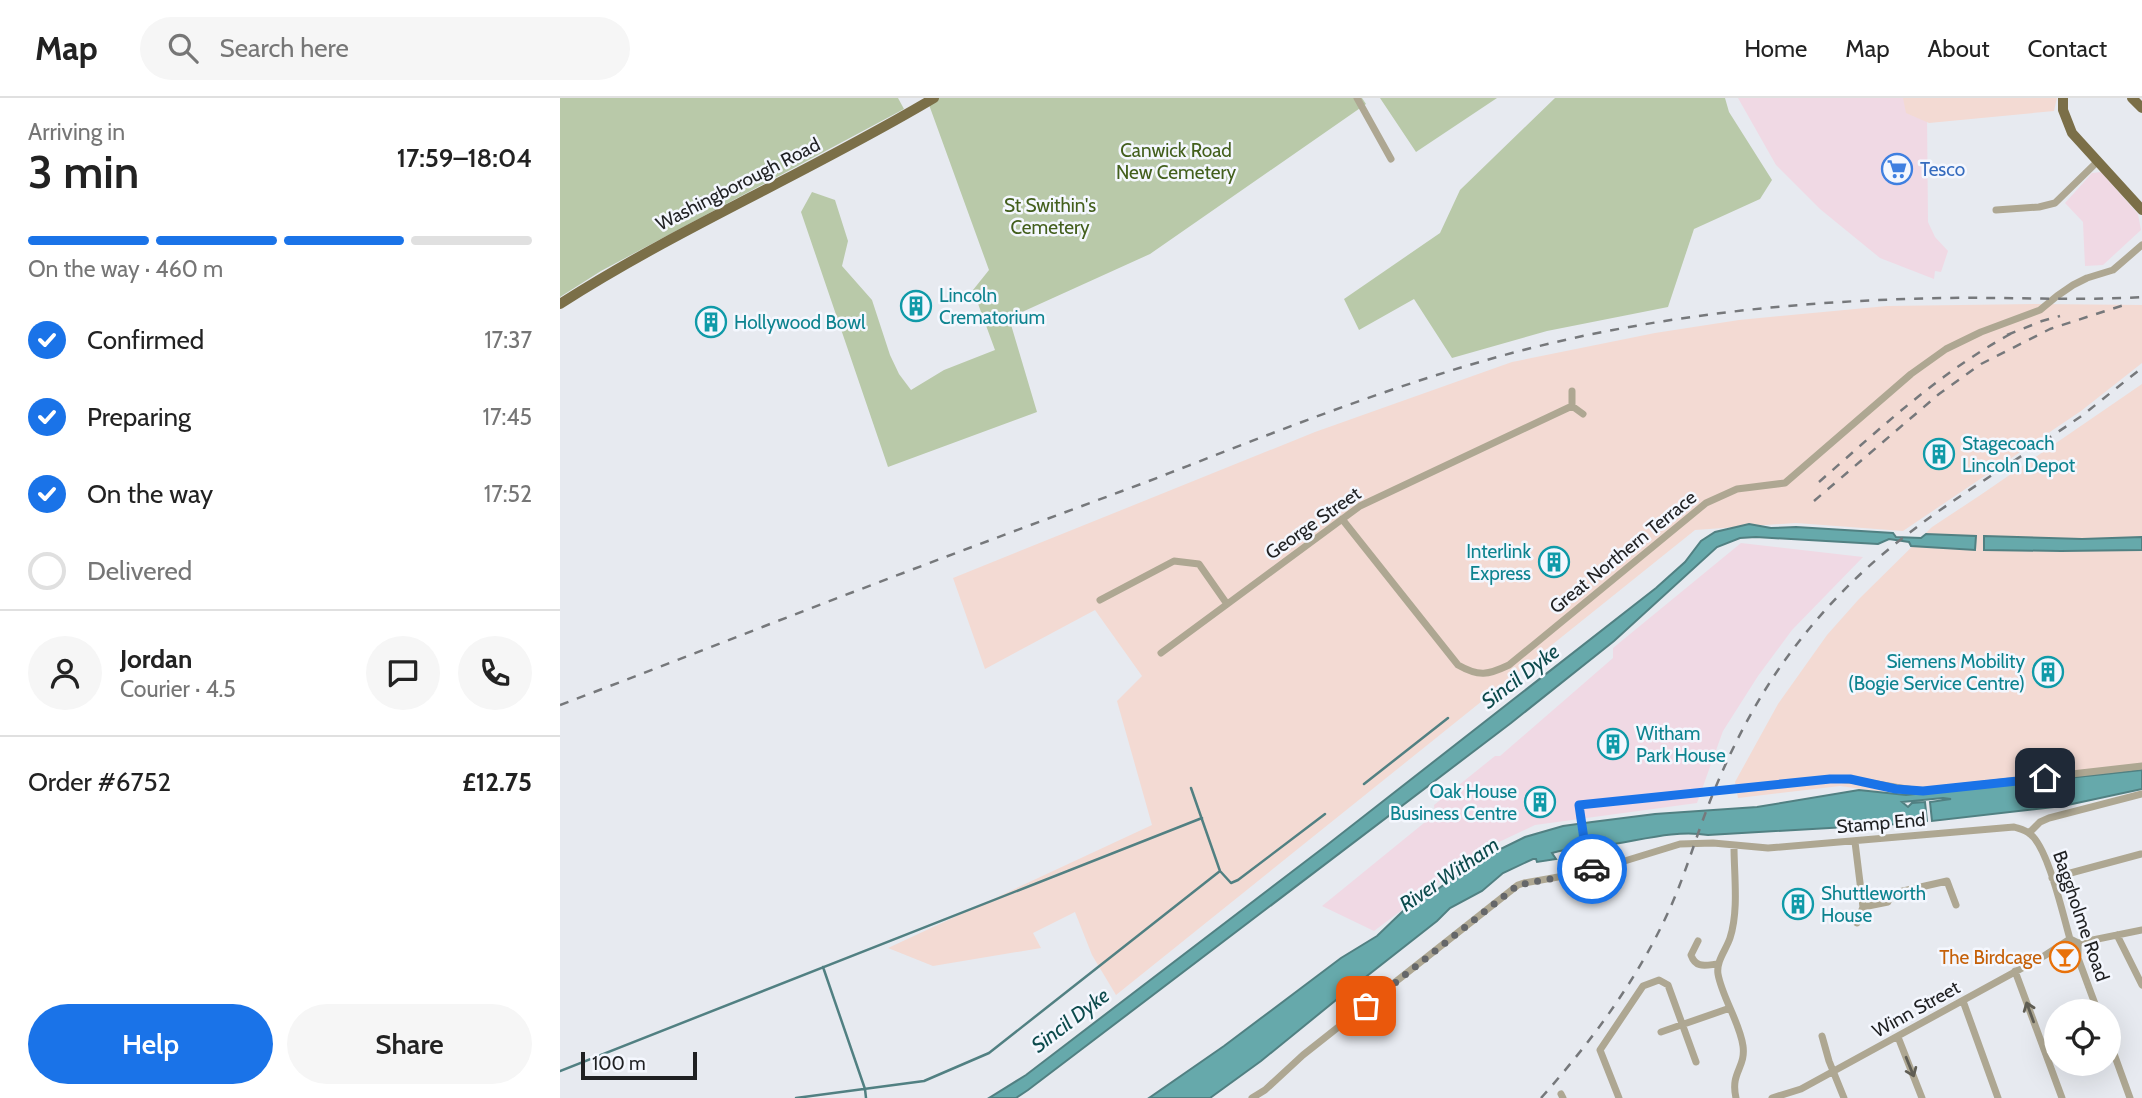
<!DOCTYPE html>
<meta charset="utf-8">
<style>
body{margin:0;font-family:Cabin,sans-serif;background:#f6f6f6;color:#222;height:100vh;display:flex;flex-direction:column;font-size:26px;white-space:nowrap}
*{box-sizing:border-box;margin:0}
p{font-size:23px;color:#767676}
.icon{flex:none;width:38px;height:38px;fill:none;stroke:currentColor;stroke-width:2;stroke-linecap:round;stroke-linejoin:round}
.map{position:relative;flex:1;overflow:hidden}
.drawer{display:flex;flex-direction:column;background:#fff;width:560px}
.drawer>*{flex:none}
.tools{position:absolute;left:1484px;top:901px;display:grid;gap:14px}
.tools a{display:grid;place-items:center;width:77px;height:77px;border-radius:50%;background:#fff;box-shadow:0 7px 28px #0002;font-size:35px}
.scale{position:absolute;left:21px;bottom:18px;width:116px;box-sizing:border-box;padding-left:7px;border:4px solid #1f2022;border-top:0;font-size:19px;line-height:24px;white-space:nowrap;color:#1f2022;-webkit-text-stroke:5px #f4f7fe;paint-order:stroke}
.pin{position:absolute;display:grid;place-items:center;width:60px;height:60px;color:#fff;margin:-30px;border-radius:14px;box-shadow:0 4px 10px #0006}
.courier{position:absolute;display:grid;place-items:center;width:70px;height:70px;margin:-35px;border:5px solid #1a73e8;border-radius:50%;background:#fff;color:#222;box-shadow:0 2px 9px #0007}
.head em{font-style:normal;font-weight:600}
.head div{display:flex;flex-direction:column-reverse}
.head{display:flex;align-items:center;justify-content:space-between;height:119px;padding:0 28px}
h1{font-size:46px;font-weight:600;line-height:52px}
.bar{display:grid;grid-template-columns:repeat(4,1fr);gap:10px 7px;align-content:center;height:84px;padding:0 28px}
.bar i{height:9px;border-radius:5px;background:#e0e0e0}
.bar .selected{background:#1a73e8}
.bar p{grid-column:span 4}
.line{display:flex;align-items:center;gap:18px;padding:0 28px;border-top:2px solid #e0e0e0}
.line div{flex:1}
.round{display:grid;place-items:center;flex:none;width:74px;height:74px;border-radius:37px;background:#f6f6f6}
ol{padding:0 28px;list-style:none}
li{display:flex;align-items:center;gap:21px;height:77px}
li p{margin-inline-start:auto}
li .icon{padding:7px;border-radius:50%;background:#1a73e8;color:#fff;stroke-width:4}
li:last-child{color:#767676}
li i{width:38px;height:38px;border:4px solid #e0e0e0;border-radius:50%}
.cta{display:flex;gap:14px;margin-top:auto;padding:14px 28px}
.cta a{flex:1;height:80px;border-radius:42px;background:#1a73e8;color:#fff;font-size:28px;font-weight:600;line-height:80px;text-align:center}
.cta a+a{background:#f6f6f6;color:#222}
header{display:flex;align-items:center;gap:42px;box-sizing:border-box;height:98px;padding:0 35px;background:#fff;border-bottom:2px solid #e0e0e0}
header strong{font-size:33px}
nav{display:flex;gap:38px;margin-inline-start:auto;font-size:24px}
.search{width:490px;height:63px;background:#f6f6f6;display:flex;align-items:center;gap:18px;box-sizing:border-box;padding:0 24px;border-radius:38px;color:#767676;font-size:26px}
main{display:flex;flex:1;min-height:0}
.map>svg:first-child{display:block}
.commercial{fill:#f0d9e4}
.industrial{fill:#f3dad3}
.green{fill:#b9c9a9}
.water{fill:#66a9ab;stroke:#518082;stroke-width:2}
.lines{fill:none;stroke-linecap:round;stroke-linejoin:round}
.stream{stroke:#518082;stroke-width:2.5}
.minor{stroke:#aea792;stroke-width:7}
.major{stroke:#7b6f48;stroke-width:10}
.rail{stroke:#76787b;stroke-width:2.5;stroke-dasharray:9 9;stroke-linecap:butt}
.oneway{stroke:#5f5d54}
.done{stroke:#65676a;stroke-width:7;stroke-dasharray:0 12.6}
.route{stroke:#1a73e8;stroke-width:9}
.labels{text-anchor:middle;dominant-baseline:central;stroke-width:5;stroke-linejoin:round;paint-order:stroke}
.park-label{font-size:19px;fill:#435f1d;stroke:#f4f7fe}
.shop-label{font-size:19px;fill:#366cbe;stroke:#f4f7fe;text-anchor:start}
.street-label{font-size:19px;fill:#1f2022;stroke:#f4f7fe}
.culture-label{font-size:19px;fill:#0d838f;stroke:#f4f7fe;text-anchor:start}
.food-label{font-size:19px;fill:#c56008;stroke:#f4f7fe;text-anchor:end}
.water-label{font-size:21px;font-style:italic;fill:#0c4a4c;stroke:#f4f7fe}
</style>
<header>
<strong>Map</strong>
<div class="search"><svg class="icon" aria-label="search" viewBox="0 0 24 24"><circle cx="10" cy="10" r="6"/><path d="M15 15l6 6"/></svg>Search here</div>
<nav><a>Home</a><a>Map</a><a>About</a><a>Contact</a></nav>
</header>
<main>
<section class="drawer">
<div class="head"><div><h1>3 min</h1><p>Arriving in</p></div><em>17:59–18:04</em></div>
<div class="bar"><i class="selected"></i><i class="selected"></i><i class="selected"></i><i></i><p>On the way · 460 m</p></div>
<ol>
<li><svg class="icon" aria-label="check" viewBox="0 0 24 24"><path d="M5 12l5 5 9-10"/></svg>Confirmed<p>17:37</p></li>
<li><svg class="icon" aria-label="check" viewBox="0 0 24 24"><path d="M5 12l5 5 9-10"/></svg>Preparing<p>17:45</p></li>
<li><svg class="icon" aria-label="check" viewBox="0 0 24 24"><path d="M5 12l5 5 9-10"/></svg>On the way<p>17:52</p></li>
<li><i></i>Delivered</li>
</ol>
<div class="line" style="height:126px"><a class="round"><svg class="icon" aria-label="person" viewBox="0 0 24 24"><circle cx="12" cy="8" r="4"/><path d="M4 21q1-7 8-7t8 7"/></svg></a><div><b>Jordan</b><p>Courier · 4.5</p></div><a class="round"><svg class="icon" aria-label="chat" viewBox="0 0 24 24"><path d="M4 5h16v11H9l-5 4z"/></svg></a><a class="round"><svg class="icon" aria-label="phone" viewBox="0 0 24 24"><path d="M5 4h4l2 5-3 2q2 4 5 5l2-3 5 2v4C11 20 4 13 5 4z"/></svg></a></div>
<div class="line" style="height:91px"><div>Order #6752</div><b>£12.75</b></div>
<div class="cta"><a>Help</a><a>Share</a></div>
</section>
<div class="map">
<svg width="1582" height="1000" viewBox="0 0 1582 1000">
<rect width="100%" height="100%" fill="#e7eaf0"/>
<path class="commercial" d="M1178 0H1344L1367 17 1368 124 1375 139 1388 153 1381 174 1375 173 1374 181 1320 160 1260 111 1216 67Z
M1541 74 1578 116 1581 132 1543 167 1525 168 1523 124 1505 105 1532 75Z
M1181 445 1303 459 1232 532 1198 578 1163 633 1137 705 975 727 922 752 814 833 762 808 875 716 874 707 935 658H940L1053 560V550Z"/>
<path class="industrial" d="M1343 0H1497L1494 13 1369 25 1346 15Z
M1480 206 1582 207V265L1521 313 1343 433 1236 425 1135 432 556 897 532 857 515 814 473 835 481 850 373 868 328 850 592 727 557 603 582 578 535 512 425 571 393 480 755 334 952 264 1095 235 1179 222 1327 208Z
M1582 286V672L1346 697 1280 688 1178 700 1175 684 1218 606 1267 537 1299 501 1372 429 1419 398Z"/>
<path class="green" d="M0 0H338L344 11 41 173 0 199Z
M374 0H802L806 6 590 156 449 220 477 314 328 369 241 114 252 94 275 102 288 143 282 168 312 202 330 257 339 276 351 292 384 272 435 252 413 192 429 172 368 4Z
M820 0H937L856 54Z
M995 0H1165L1169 14 1212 82 1200 101 1134 131 1108 209 987 233 892 260 854 201 799 232 784 201 880 135 900 92Z"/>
<path class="water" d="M1189 426 1211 430 1236 429 1333 435 1336 439 1361 440 1366 436 1416 438 1415 452 1351 448 1349 444 1329 441 1318 446 1196 439 1180 440 1157 449 1054 543 951 625 468 992 456 1000H429L466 977 767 747 1096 490 1125 464 1141 443 1155 434Z
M1424 438 1522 441 1582 439V452L1501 453 1424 452Z
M1582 672V691L1503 708 1372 723 1370 704 1391 701 1383 700 1342 704 1348 709 1352 705 1365 704 1367 723 1356 725 1148 737C1113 731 1075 744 1040 748 1023 750 1008 750 992 755L996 761 977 764 976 761H973L943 775 922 793 890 810 877 823 793 889 794 896 781 898 701 963 650 1000H589L664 948 781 860 817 838 843 813 862 799 878 791 916 763 965 739 1003 728 1032 724 1095 716 1197 709 1299 692 1346 697Z"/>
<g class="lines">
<path class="stream" d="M804 686 888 620
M631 690 660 773 671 785 678 782 765 716
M263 869 305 991 306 1000
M0 973 642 720
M236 1000 364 983 429 955 660 773"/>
<path class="minor" d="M797 0 831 61
M1436 112 1479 109 1495 105 1538 63
M1012 293V308
M782 421 898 567C919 579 928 577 949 567L1146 405 1177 391 1225 385 1351 276 1386 251 1421 234 1480 212 1497 198 1513 187 1527 180 1553 172 1582 147
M540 502 614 463 639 466 667 506
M601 555 800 408 1012 308 1023 316
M1469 735 1480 724 1489 720 1582 696
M1295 744 1303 809 1297 825
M1174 748C1174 777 1179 812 1170 840 1166 852 1156 863 1158 876 1162 899 1180 925 1183 948 1186 970 1170 974 1176 1000
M1032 773 1026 755 1019 707 1271 681C1302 681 1332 690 1363 693L1582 668
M1492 780 1581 756
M1303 809 1328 804 1330 796 1387 783 1396 807
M1557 837 1582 887
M1138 843 1131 857C1136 871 1146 867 1158 866
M1518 845V860L1538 914
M1518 845 1582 832
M1455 873 1502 1000
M1403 903 1438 1000
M1101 934 1170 910
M1262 938 1269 963 1284 1000
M1338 939 1362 1000
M1549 942 1570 1000
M1001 996 1003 1000
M692 1000 705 992 743 957 958 787 964 785 1032 773 1120 746 1153 745 1208 750 1454 729C1460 731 1466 732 1470 736 1488 749 1503 817 1510 841L1518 845
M1059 1000 1040 952 1083 888 1099 882 1108 887 1136 964
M1212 1000 1241 991 1484 858 1510 841"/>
<path class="major" d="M1503 0V12L1512 35 1582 112
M1572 0 1582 10
M0 206C120 129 252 73 374 0"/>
<path class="rail" d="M1447 237 1482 223 1500 218
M1259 384C1322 329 1382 272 1456 233
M1254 403 1379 296 1421 266 1490 231 1567 206
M0 607C106 567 211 525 317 485 408 450 498 417 589 383 741 324 892 262 1053 232 1163 211 1272 202 1383 200 1450 199 1515 203 1582 199
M981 1000C1032 943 1080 878 1111 808 1127 772 1137 735 1152 698 1168 658 1188 618 1212 581 1241 537 1276 497 1316 462 1379 407 1452 366 1520 319 1541 303 1561 286 1582 270"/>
</g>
<defs><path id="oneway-shaft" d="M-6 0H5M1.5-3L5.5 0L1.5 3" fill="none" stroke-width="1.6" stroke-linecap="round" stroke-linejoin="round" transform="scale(1.75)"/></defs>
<g class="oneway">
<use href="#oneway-shaft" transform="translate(1470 914) rotate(-110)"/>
<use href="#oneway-shaft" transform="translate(1350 969) rotate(68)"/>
</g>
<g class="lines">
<path class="done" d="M806 908 958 787 1032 773V771"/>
<path class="route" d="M1032 771 1026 755 1019 707 1270 681H1290L1336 691 1363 693 1485 680"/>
</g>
<defs>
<g id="supermarket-ring" transform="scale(1.575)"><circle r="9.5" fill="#f4f7fe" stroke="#3f7fe0" stroke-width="1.5"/><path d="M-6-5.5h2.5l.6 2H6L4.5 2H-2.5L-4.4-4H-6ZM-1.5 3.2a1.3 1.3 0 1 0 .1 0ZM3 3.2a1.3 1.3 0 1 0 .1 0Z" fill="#3f7fe0"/></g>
<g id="building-ring" transform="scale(1.575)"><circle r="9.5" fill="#f4f7fe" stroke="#0f9aa8" stroke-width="1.5"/><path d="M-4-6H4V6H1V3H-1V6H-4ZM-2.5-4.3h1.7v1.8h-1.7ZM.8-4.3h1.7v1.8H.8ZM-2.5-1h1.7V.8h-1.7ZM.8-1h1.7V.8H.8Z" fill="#0f9aa8"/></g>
<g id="bar-ring" transform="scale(1.575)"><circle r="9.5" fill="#f4f7fe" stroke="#e8710a" stroke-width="1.5"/><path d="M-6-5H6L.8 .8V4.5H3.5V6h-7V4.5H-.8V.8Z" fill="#e8710a"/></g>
</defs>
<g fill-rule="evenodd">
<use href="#supermarket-ring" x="1337" y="71"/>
<use href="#building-ring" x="356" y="208"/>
<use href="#building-ring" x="151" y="224"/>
<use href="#building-ring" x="1379" y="356"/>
<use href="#building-ring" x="994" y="464"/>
<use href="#building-ring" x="1488" y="574"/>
<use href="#building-ring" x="1053" y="646"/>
<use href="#building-ring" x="980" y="704"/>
<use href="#building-ring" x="1238" y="806"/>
<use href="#bar-ring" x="1505" y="859"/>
</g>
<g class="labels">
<g class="park-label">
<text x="616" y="52">Canwick Road<tspan x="616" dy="22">New Cemetery</tspan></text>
<text x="490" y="107">St Swithin's<tspan x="490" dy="22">Cemetery</tspan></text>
</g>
<g class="shop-label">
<text x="1360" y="71">Tesco</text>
</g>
<g class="street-label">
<text transform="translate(178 86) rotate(-27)">Washingborough Road</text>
<text transform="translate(753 425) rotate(-35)">George Street</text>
<text transform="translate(1063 454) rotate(-39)">Great Northern Terrace</text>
<text transform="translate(1321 725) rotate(-5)">Stamp End</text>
<text transform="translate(1521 818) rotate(71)">Baggholme Road</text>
<text transform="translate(1356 911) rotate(-29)">Winn Street</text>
</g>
<g class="culture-label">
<text x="379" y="197">Lincoln<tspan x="379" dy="22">Crematorium</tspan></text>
<text x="174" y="224">Hollywood Bowl</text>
<text x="1402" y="345">Stagecoach<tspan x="1402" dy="22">Lincoln Depot</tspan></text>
<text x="971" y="453" text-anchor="end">Interlink<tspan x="971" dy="22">Express</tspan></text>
<text x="1465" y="563" text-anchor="end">Siemens Mobility<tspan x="1465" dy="22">(Bogie Service Centre)</tspan></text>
<text x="1076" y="635">Witham<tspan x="1076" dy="22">Park House</tspan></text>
<text x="957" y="693" text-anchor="end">Oak House<tspan x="957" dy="22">Business Centre</tspan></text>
<text x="1261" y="795">Shuttleworth<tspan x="1261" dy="22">House</tspan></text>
</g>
<g class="food-label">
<text x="1482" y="859">The Birdcage</text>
</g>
<g class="water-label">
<text transform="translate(960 578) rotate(-37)">Sincil Dyke</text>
<text transform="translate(889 776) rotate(-34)">River Witham</text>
<text transform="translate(510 922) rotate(-37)">Sincil Dyke</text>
</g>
</g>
</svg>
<div class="tools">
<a><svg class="icon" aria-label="locate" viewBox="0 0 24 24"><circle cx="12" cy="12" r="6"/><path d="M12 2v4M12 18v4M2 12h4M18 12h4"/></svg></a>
</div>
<div class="scale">100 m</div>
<div class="pin" style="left:806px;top:908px;background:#ea580c"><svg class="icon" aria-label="bag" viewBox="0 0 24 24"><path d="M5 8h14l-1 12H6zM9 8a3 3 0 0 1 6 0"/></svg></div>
<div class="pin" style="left:1485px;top:680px;background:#1f2937"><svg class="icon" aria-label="home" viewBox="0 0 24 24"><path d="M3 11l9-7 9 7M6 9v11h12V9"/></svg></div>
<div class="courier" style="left:1032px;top:771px"><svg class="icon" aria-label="car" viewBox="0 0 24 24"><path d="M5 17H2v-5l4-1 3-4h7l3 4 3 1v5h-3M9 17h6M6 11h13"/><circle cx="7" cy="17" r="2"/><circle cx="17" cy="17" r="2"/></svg></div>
</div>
</main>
